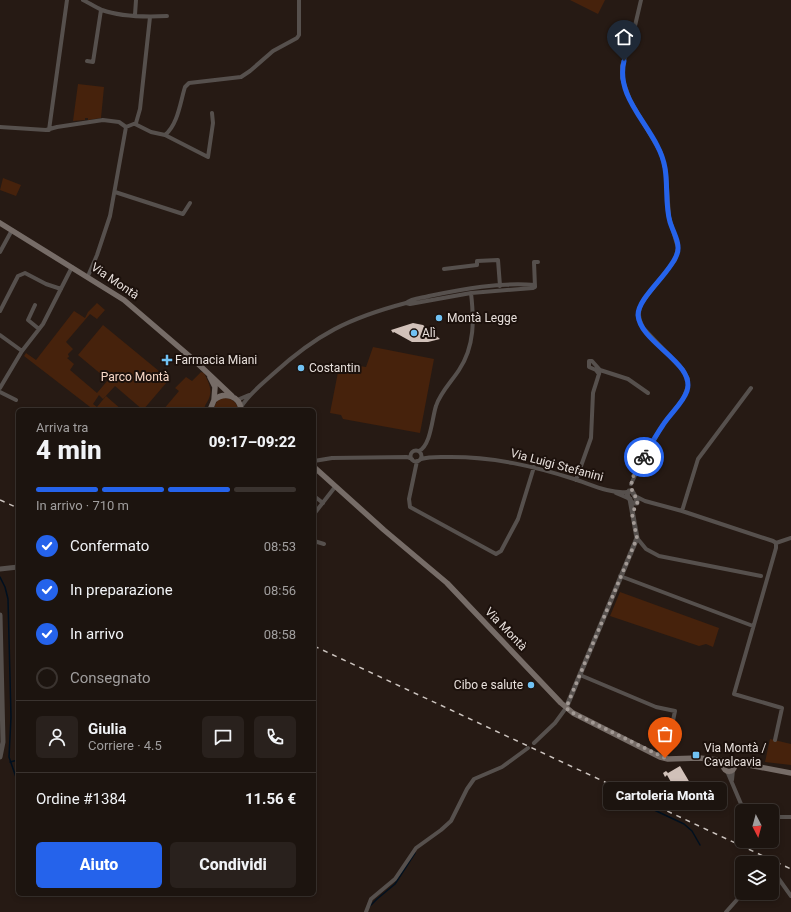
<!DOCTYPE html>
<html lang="it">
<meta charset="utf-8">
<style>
body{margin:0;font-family:Roboto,sans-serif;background:#29211d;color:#f1f3f6;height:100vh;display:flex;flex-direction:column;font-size:15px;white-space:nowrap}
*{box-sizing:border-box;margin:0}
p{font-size:13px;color:#a09e9e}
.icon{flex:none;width:22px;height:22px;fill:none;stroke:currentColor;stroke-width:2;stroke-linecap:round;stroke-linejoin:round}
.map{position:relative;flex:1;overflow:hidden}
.sheet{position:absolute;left:16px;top:408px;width:300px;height:488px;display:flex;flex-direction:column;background:#1c140f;border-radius:6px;box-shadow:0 2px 6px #0003,0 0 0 1px #3a332f}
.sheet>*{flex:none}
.needle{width:26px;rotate:174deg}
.tools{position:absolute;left:735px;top:804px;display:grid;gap:8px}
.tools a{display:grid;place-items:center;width:44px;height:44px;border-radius:6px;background:#1c140f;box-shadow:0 2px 6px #0003,0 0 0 1px #3a332f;font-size:20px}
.pin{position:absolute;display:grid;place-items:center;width:34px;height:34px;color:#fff;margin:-41px -17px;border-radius:50% 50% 50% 0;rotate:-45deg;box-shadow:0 0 4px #0007}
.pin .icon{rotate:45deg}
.courier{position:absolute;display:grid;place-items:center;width:40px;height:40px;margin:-20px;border:3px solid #2563eb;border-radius:50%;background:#fff;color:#222;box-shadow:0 1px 5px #0007}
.bubble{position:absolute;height:28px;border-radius:6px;background:#1c140f;box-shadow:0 2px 6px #0003,0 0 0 1px #3a332f;font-size:13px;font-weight:800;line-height:28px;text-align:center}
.head em{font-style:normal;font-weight:800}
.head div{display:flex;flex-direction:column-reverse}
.head{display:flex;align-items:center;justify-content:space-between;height:68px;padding:0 20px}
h1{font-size:26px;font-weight:800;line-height:30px}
.bar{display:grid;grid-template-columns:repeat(4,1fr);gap:6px 4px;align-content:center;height:48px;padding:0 20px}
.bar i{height:5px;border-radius:3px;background:#3a332f}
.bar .current{background:#2563eb}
.bar p{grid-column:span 4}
.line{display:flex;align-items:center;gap:10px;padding:0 20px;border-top:1px solid #3a332f}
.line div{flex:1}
.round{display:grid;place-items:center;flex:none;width:42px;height:42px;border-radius:6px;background:#29211d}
ol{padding:0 20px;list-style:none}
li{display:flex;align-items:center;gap:12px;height:44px}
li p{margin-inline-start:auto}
li .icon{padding:4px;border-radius:50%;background:#2563eb;color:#fff;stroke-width:4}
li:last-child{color:#a09e9e}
li i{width:22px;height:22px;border:2px solid #3a332f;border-radius:50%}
.action{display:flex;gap:8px;margin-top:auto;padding:8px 20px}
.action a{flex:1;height:46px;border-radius:6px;background:#2563eb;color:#fff;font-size:16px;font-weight:800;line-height:46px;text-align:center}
.action a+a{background:#29211d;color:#f1f3f6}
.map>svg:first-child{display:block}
.green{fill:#46220c}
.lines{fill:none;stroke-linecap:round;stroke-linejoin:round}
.stream{stroke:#00101f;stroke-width:1.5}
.building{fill:#d1c1b9}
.minor{stroke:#56504d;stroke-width:4}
.tertiary{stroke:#56504d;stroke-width:5}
.secondary{stroke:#766c67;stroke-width:5.5}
.rail{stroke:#ccc4bf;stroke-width:1.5;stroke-dasharray:5 5;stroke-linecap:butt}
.done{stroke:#a39a95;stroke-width:4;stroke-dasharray:0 7.2}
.route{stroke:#2563eb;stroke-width:5}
.poi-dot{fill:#70c2f4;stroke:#1c110c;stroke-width:1.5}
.labels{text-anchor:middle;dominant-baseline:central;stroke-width:4;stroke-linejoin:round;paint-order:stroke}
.street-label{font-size:12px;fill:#e7dfdb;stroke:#1c110c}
.poi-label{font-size:12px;fill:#e7dfdb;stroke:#1c110c;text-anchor:start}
.park-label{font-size:12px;fill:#f8d8c8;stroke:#1c110c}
</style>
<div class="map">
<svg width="791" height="912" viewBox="0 0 791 912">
<rect width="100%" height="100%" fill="#261a14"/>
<path class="green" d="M570 0H605L598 14Z
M78 84 104 87 101 118 88 120V118H85V120L73 121Z
M3 178 21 185 16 196 0 190Z
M97 303 105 310 97 319 90 314 66 342 73 349 68 354 69 357 67 358 74 364 70 370 97 393 108 380 78 355 103 325 165 376 167 382 143 410 115 386 103 399 99 395 93 404 97 407 106 396 122 410H94L24 356 26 353 36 360 74 311 85 318 88 312Z
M373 347 434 359 420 433 343 419 341 415 330 413 339 367 345 364 366 367Z
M201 372 204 373C207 379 212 388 210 395 209 401 205 403 204 410H163L179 391 175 388 186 377 192 381Z
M223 398C231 398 237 401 238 410H213L217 401Z
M620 592 719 628 713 647 706 644 699 646 610 616Z
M770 739 791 744V765L765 762Z"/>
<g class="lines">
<path class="stream" d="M0 577 5 587 8 599 11 717 9 757 18 783
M10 762 18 760
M650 808 684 824 692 831 700 845
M370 906 377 899 395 884 415 853"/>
</g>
<path class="building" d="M413 323 423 325 440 339 428 342H412L394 332 393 333 391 330Z
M680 766 690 783 695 789 679 798 675 792 676 791 667 775 665 777 663 773 666 771 668 773Z"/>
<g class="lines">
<path class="minor" d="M83 0C89 3 95 7 102 10 121 17 146 17 167 16
M135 15 136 0
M87 61 93 62 101 10
M135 124 151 132 165 135C178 124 180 103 185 87L189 83 241 77 250 71 273 51 297 38 299 35V0
M0 127 46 130 57 127 103 120 119 122 126 127
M126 127 136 123 140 109 150 17
M49 130 67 0
M165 135 208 157 213 123 212 113
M115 192 183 214 190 203
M0 252 12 230
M444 269 477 265V261L498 260 500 286
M88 276 97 255 110 216 126 127
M406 303 410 304 471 293 533 288 535 287 534 262H538
M35 305 28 320 39 329
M0 311 18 276 25 273 46 284 61 289
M0 335 22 351
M600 370 628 379 648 393
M0 388 22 351 43 324 72 267
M0 392 16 400
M237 400 249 395
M241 407C249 394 262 384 273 374 317 334 349 318 406 303 412 298 422 298 429 296 463 289 500 282 535 285
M410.5 456a5.5 5.5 0 1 1 11 0a5.5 5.5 0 1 1-11 0Z
M419 451C431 445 432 418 436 406 440 393 452 381 459 370 475 346 474 319 471 293
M421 459C430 456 441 457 451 457 494 457 533 466 574 479 590 484 610 494 627 492
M314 461 332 458 407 457 412 459
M417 461 409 499 410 507 496 554 501 551 518 519 534 467
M576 480 591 438 593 393C595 386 598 378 600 370L592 361H589V367L596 370 599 374
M631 484 642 461 662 426 683 399 688 386V379L683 370 644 329C638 319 637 311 643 301L675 260 678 248 669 217 666 172 661 153 630 100 622 78V66L634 30 641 0
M616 493 630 499
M314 496 323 503
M635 496 645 501 682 511 773 541 776 543
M682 511 698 459 751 388
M314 514 335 487
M637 538 646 549 659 556 761 576
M314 541 324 544
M776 543 791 538
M620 576 753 626
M580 675 656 707 675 711 670 735
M775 740 782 708 734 694 776 548V543
M534 743 555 723 566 708
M727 771 744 811
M732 780 733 770
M772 817H791
M772 875H776L791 896
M366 912 371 899 395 879 416 848 441 830 451 821 467 789 474 779 502 767 528 748
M726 912 743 893"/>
<path class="tertiary" d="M629 491H632L637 500V503H632L627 495Z
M0 569 18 567
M0 615 3 742 0 757
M566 708 637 538 630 499"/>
<path class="secondary" d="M0 223 124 300 194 360 232 396
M210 377 215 387 214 400
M210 410 214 400C225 391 240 396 241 410
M314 467 384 530 447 583 561 703 573 713 660 757 668 759 699 758 728 761
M723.5 766a5.5 5.5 0 1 1 11 0a5.5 5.5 0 1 1-11 0Z
M733 762 791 773"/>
<path class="rail" d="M0 500 18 508
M314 646 791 869"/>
</g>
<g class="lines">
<path class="done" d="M644 457C639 466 629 478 632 490 633 494 636 497 638 501L632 514 637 538 566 708 573 713 665 758"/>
<path class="route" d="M624 61C614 101 659 130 665 168 668 186 665 205 670 222 673 232 681 244 677 254 671 273 638 297 638 315 640 343 696 363 687 391 683 403 670 414 663 425 656 435 650 446 644 457"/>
</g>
<g class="poi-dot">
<circle cx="439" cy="318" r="4"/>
<circle cx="414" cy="333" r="4"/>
<path d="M165 354h4v4h4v4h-4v4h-4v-4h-4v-4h4z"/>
<circle cx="301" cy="368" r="4"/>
<circle cx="531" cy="685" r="4"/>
<rect x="692" y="751" width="8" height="8" rx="2"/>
</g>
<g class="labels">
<g class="street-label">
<text transform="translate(115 281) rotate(34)">Via Montà</text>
<text transform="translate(557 465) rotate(15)">Via Luigi Stefanini</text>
<text transform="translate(506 629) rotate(46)">Via Montà</text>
</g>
<g class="poi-label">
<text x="447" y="318">Montà Legge</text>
<text x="422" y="333">Alì</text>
<text x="175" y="360">Farmacia Miani</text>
<text x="309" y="368">Costantin</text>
<text x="523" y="685" text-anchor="end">Cibo e salute</text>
<text x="704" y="748">Via Montà /<tspan x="704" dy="14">Cavalcavia</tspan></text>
</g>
<g class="park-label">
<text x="135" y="377">Parco Montà</text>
</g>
</g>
</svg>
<div class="tools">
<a><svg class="needle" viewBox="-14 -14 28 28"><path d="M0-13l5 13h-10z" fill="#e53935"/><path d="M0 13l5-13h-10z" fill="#a09e9e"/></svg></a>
<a><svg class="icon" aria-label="layers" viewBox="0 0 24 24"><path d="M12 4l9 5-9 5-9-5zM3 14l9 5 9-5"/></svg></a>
</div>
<div class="pin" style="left:665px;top:758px;background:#ea580c"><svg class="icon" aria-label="bag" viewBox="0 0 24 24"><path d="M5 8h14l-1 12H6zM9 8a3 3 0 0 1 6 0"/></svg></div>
<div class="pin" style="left:624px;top:61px;background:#1f2937"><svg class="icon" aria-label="home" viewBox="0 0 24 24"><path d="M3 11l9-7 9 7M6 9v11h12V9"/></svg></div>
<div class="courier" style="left:644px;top:457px"><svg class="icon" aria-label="bike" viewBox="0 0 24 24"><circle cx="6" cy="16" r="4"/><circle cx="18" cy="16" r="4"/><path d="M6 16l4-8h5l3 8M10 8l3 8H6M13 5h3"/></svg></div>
<div class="bubble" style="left:603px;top:782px;width:124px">Cartoleria Montà</div>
<section class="sheet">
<div class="head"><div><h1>4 min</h1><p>Arriva tra</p></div><em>09:17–09:22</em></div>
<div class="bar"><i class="current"></i><i class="current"></i><i class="current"></i><i></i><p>In arrivo · 710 m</p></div>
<ol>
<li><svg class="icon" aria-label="check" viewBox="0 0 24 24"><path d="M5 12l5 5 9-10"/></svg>Confermato<p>08:53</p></li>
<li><svg class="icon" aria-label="check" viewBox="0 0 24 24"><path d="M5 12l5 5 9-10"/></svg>In preparazione<p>08:56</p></li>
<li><svg class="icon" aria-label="check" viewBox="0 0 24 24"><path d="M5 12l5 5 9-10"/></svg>In arrivo<p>08:58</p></li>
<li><i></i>Consegnato</li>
</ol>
<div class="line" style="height:72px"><a class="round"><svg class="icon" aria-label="person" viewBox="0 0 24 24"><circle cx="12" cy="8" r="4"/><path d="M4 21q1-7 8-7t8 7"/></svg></a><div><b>Giulia</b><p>Corriere · 4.5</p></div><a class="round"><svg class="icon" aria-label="chat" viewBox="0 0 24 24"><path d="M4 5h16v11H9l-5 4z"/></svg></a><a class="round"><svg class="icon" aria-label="phone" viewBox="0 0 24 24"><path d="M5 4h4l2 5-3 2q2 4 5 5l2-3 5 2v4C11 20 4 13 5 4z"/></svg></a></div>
<div class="line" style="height:52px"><div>Ordine #1384</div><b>11.56 €</b></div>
<div class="action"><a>Aiuto</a><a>Condividi</a></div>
</section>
</div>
